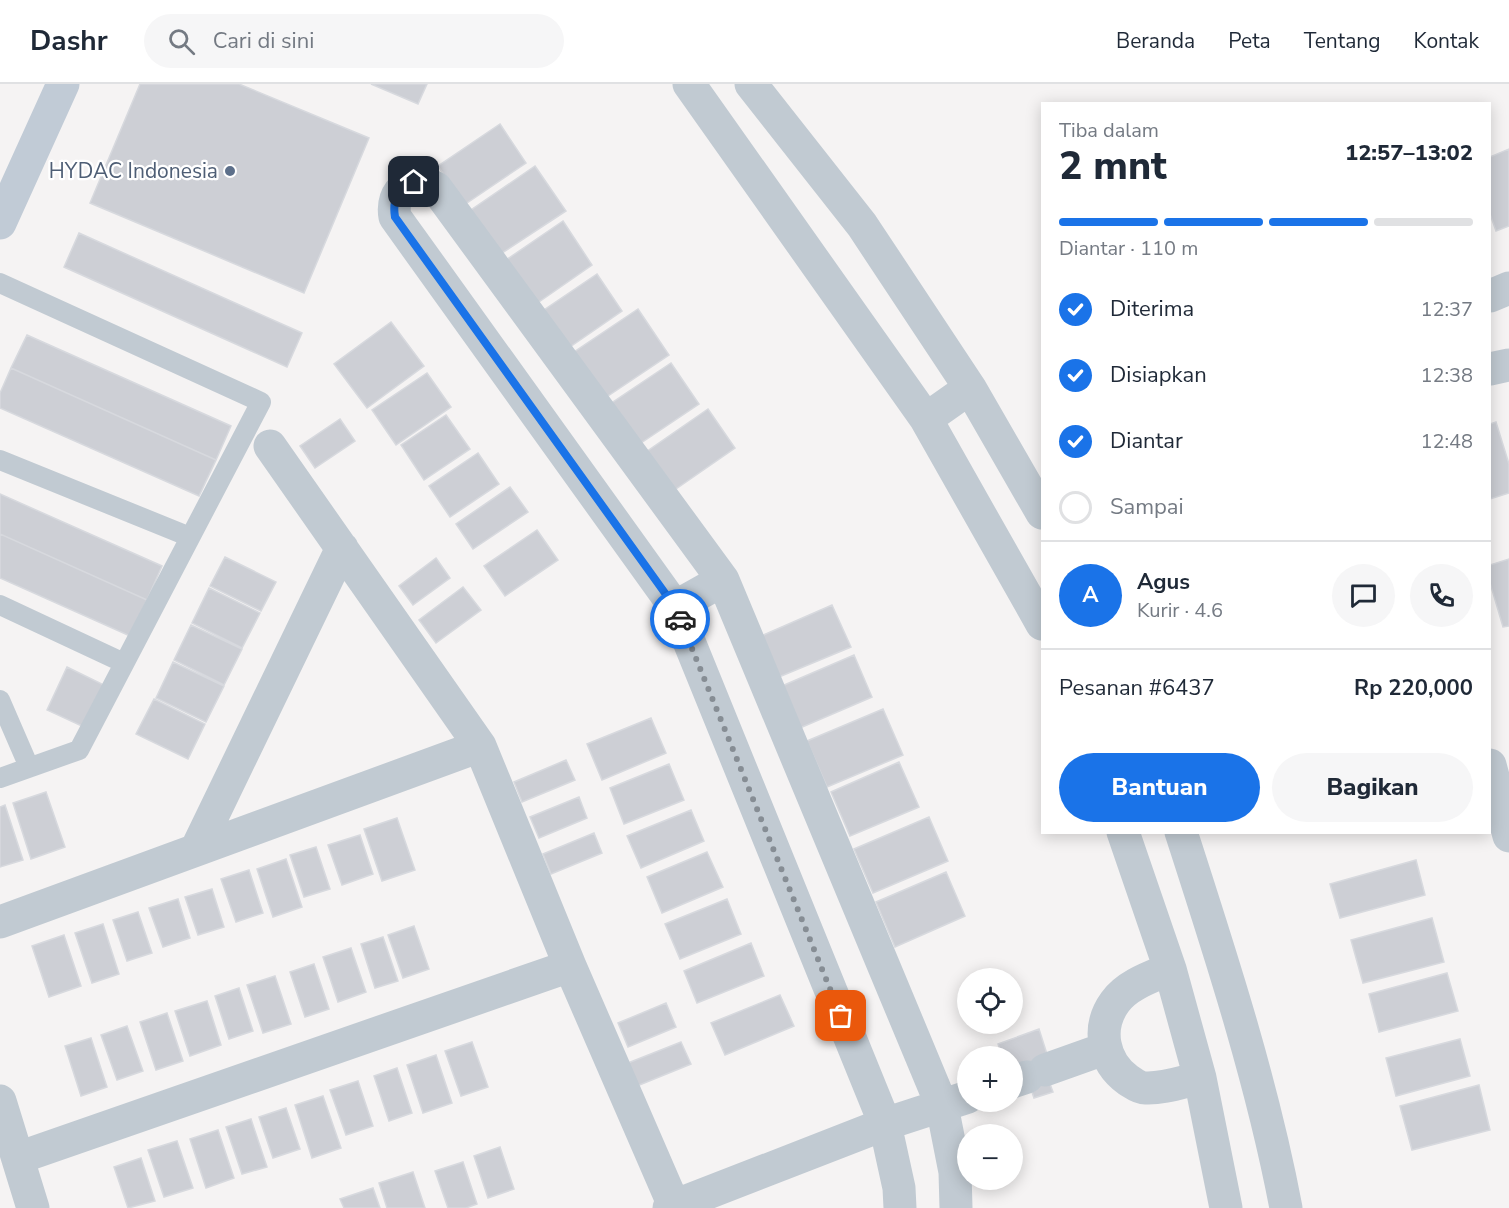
<!DOCTYPE html>
<html lang="id">
<meta charset="utf-8">
<style>
body{margin:0;font-family:"Nunito Sans",sans-serif;background:#f6f6f7;color:#1f2937;height:100vh;display:flex;flex-direction:column;font-size:22px;white-space:nowrap}
*{box-sizing:border-box;margin:0}
p{font-size:20px;color:#747a83}
.icon{flex:none;width:33px;height:33px;fill:none;stroke:currentColor;stroke-width:2;stroke-linecap:round;stroke-linejoin:round}
.map{position:relative;flex:1;overflow:hidden}
.sheet{position:absolute;left:1041px;top:18px;width:450px;height:732px;display:flex;flex-direction:column;background:#fff;border-radius:0px;box-shadow:0 3px 15px #0003}
.sheet>*{flex:none}
.buttons{position:absolute;left:957px;top:884px;display:grid;gap:12px}
.buttons a{display:grid;place-items:center;width:66px;height:66px;border-radius:50%;background:#fff;box-shadow:0 3px 15px #0003;font-size:30px}
.pin{position:absolute;display:grid;place-items:center;width:51px;height:51px;color:#fff;margin:-26px;border-radius:12px;box-shadow:0 3px 9px #0006}
.courier{position:absolute;display:grid;place-items:center;width:60px;height:60px;margin:-30px;border:4px solid #1a73e8;border-radius:50%;background:#fff;color:#222;box-shadow:0 2px 8px #0007}
.headline em{font-style:normal;font-weight:800}
.headline div{display:flex;flex-direction:column-reverse}
.headline{display:flex;align-items:center;justify-content:space-between;height:102px;padding:0 18px}
h1{font-size:39px;font-weight:800;line-height:45px}
.bar{display:grid;grid-template-columns:repeat(4,1fr);gap:9px 6px;align-content:center;height:72px;padding:0 18px}
.bar i{height:8px;border-radius:4px;background:#e0e1e3}
.bar .selected{background:#1a73e8}
.bar p{grid-column:span 4}
.line{display:flex;align-items:center;gap:15px;padding:0 18px;border-top:2px solid #e0e1e3}
.line div{flex:1}
.round{display:grid;place-items:center;flex:none;width:63px;height:63px;border-radius:32px;background:#f6f6f7}
ol{padding:0 18px;list-style:none}
li{display:flex;align-items:center;gap:18px;height:66px}
li p{margin-inline-start:auto}
li .icon{padding:6px;border-radius:50%;background:#1a73e8;color:#fff;stroke-width:4}
li:last-child{color:#747a83}
li i{width:33px;height:33px;border:3px solid #e0e1e3;border-radius:50%}
.cta{display:flex;gap:12px;margin-top:auto;padding:12px 18px}
.cta a{flex:1;height:69px;border-radius:36px;background:#1a73e8;color:#fff;font-size:24px;font-weight:800;line-height:69px;text-align:center}
.cta a+a{background:#f6f6f7;color:#1f2937}
header{display:flex;align-items:center;gap:36px;box-sizing:border-box;height:84px;padding:0 30px;background:#fff;border-bottom:2px solid #e0e1e3}
header strong{font-size:28px}
nav{display:flex;gap:33px;margin-inline-start:auto;font-size:21px}
.search{width:420px;height:54px;background:#f6f6f7;display:flex;align-items:center;gap:15px;box-sizing:border-box;padding:0 21px;border-radius:33px;color:#747a83;font-size:22px}
.map>svg:first-child{display:block}
.building{fill:#cdcfd5;stroke:#d7d9de;stroke-width:1.5}
.lines{fill:none;stroke-linecap:round;stroke-linejoin:round}
.service{stroke:#c1cad2;stroke-width:20}
.minor{stroke:#c1cad2;stroke-width:33}
.secondary{stroke:#c1cbd6;stroke-width:33}
.done{stroke:#868d94;stroke-width:6;stroke-dasharray:0 10.8}
.route{stroke:#1a73e8;stroke-width:8}
.service-dot{fill:#5c6f8a;stroke:#fff;stroke-width:2}
.labels{text-anchor:middle;dominant-baseline:central;stroke-width:4.5;stroke-linejoin:round;paint-order:stroke}
.service-label{font-size:21px;fill:#4e5e75;stroke:#fff;text-anchor:end}
</style>
<header>
<strong>Dashr</strong>
<div class="search"><svg class="icon" aria-label="search" viewBox="0 0 24 24"><circle cx="10" cy="10" r="6"/><path d="M15 15l6 6"/></svg>Cari di sini</div>
<nav><a>Beranda</a><a>Peta</a><a>Tentang</a><a>Kontak</a></nav>
</header>
<div class="map">
<svg width="1509" height="1124" viewBox="0 0 1509 1124">
<rect width="100%" height="100%" fill="#f5f3f3"/>
<path class="building" d="M140 0H239L369 54 304 209 90 119Z
M371 0H427L418 20Z
M500 40 526 79 464 121 438 82Z
M1509 65V142L1496 147 1490 130V73Z
M535 82 566 127 499 171 468 128Z
M563 137 592 181 536 220 506 176Z
M79 149 302 249 287 283 64 183Z
M597 190 622 227 567 265 541 228Z
M638 225 669 271 602 316 571 270Z
M391 238 424 282 367 324 334 280Z
M27 251 231 342 216 376 11 284Z
M671 279 699 320 638 361 610 320Z
M11 284 216 376 199 412 0 324V309Z
M427 289 451 323 396 361 372 326Z
M708 325 735 364 673 407 646 368Z
M446 331 470 365 424 396 401 361Z
M340 335 355 357 315 384 300 362Z
M1496 338 1509 380V409L1490 415V340Z
M478 369 499 400 450 433 429 402Z
M510 403 528 428 473 465 456 440Z
M0 410 162 482 147 516 0 450Z
M537 446 558 476 505 512 484 482Z
M0 450 147 516 130 552 0 494Z
M225 473 276 498 261 527 210 502Z
M436 474 450 494 413 521 399 502Z
M1509 475V542L1503 543 1490 499V481Z
M463 503 481 526 436 559 419 536Z
M209 504 260 529 242 564 192 539Z
M832 521 851 563 779 593 761 552Z
M191 541 242 565 224 601 174 576Z
M854 571 872 613 800 644 782 602Z
M173 578 224 602 206 638 156 614Z
M67 583 104 601 84 643 47 626Z
M154 615 205 640 188 675 136 650Z
M883 625 903 671 827 703 807 657Z
M651 634 666 669 602 696 587 660Z
M566 676 575 696 522 718 514 698Z
M899 678 919 723 850 752 831 708Z
M669 680 684 716 624 740 610 704Z
M46 708 65 763 31 775 13 719Z
M579 713 587 734 539 754 530 733Z
M5 721 23 776 0 783V723Z
M691 726 704 757 641 784 627 752Z
M929 733 948 777 873 809 854 765Z
M397 734 415 786 382 797 364 745Z
M594 749 602 769 551 790 543 770Z
M360 751 373 790 342 801 328 761Z
M316 763 330 805 304 813 290 771Z
M707 768 723 803 662 829 647 793Z
M286 775 302 823 273 833 257 785Z
M1416 776 1425 811 1340 834 1330 800Z
M249 786 263 829 236 838 221 795Z
M946 788 965 832 895 863 876 818Z
M212 805 224 843 198 851 185 813Z
M178 815 190 854 163 863 149 824Z
M727 815 741 850 680 875 665 840Z
M138 828 152 869 127 877 113 836Z
M1432 834 1444 878 1363 899 1351 856Z
M103 840 119 890 92 899 75 849Z
M414 842 429 885 403 894 388 851Z
M64 851 81 902 49 913 32 862Z
M383 853 398 897 375 904 361 860Z
M751 859 764 892 697 919 684 887Z
M351 864 366 908 338 918 323 873Z
M314 880 329 925 305 933 290 888Z
M1447 889 1458 927 1379 948 1369 910Z
M275 892 291 940 263 949 247 901Z
M239 904 253 947 229 955 215 912Z
M780 911 794 942 725 971 711 939Z
M207 917 221 961 190 972 175 927Z
M666 919 676 943 628 963 618 939Z
M167 929 183 977 156 986 140 938Z
M127 942 143 987 117 996 101 951Z
M1039 945 1047 970 1040 973 1053 1008 1034 1014 1022 979 1012 982V972H1002L998 960Z
M91 954 107 1003 81 1012 65 962Z
M1460 955 1470 992 1396 1012 1386 974Z
M472 958 488 1003 461 1012 445 967Z
M681 958 691 980 637 1002 628 979Z
M436 971 452 1019 423 1029 407 981Z
M397 984 412 1029 389 1037 374 992Z
M358 997 373 1042 346 1051 330 1006Z
M1479 1001 1490 1046 1412 1066 1400 1022Z
M323 1012 341 1064 312 1074 295 1021Z
M286 1024 300 1065 273 1074 259 1033Z
M251 1035 267 1083 242 1090 226 1043Z
M218 1046 234 1094 206 1104 190 1055Z
M177 1057 193 1104 164 1113 148 1066Z
M500 1063 514 1105 488 1114 474 1072Z
M141 1074 155 1117 128 1124 114 1083Z
M463 1078 477 1120 466 1124H448L435 1087Z
M413 1088 425 1124H387L379 1099Z
M373 1104 380 1124H344L340 1115Z"/>
<g class="lines">
<path class="service" d="M0 199 261 318 79 666 0 694
M0 376 190 453
M0 521 124 579
M0 616 29 683"/>
<path class="minor" d="M689 0 926 335 1042 540
M751 0 862 141 970 304 1042 429
M1490 212 1509 204
M1490 285 1509 281
M926 335 970 304
M270 362 480 662 570 882 675 1124
M675 523 723 496
M1490 681 1509 752
M1123 748 1170 885 1200 994 1226 1124
M1181 748C1221 872 1262 997 1286 1124
M197 764 342 464
M0 838 480 662
M1170 885C1151 893 1127 901 1115 918 1096 944 1103 978 1128 996 1133 999 1139 1004 1145 1004 1163 1005 1182 998 1200 994
M1045 986 1104 965
M1012 998 1027 993
M0 1017 33 1124
M18 1074 570 882
M669 1124 885 1040 968 1013
M900 1124 899 1104 885 1040 675 523 395 133C390 106 412 90 436 104L723 496 942 1022 955 1088 956 1124"/>
<path class="secondary" d="M0 139 63 0"/>
</g>
<g class="lines">
<path class="done" d="M680 535 841 932"/>
<path class="route" d="M414 98C398 105 392 115 395 133L675 523 680 535"/>
</g>
<circle class="service-dot" cx="230" cy="87" r="6"/>
<g class="labels">
<g class="service-label">
<text x="218" y="87">HYDAC Indonesia</text>
</g>
</g>
</svg>
<div class="buttons">
<a><svg class="icon" aria-label="locate" viewBox="0 0 24 24"><circle cx="12" cy="12" r="6"/><path d="M12 2v4M12 18v4M2 12h4M18 12h4"/></svg></a>
<a>+</a>
<a>−</a>
</div>
<div class="pin" style="left:841px;top:932px;background:#ea580c"><svg class="icon" aria-label="bag" viewBox="0 0 24 24"><path d="M5 8h14l-1 12H6zM9 8a3 3 0 0 1 6 0"/></svg></div>
<div class="pin" style="left:414px;top:98px;background:#1f2937"><svg class="icon" aria-label="home" viewBox="0 0 24 24"><path d="M3 11l9-7 9 7M6 9v11h12V9"/></svg></div>
<div class="courier" style="left:680px;top:535px"><svg class="icon" aria-label="car" viewBox="0 0 24 24"><path d="M5 17H2v-5l4-1 3-4h7l3 4 3 1v5h-3M9 17h6M6 11h13"/><circle cx="7" cy="17" r="2"/><circle cx="17" cy="17" r="2"/></svg></div>
<section class="sheet">
<div class="headline"><div><h1>2 mnt</h1><p>Tiba dalam</p></div><em>12:57–13:02</em></div>
<div class="bar"><i class="selected"></i><i class="selected"></i><i class="selected"></i><i></i><p>Diantar · 110 m</p></div>
<ol>
<li><svg class="icon" aria-label="check" viewBox="0 0 24 24"><path d="M5 12l5 5 9-10"/></svg>Diterima<p>12:37</p></li>
<li><svg class="icon" aria-label="check" viewBox="0 0 24 24"><path d="M5 12l5 5 9-10"/></svg>Disiapkan<p>12:38</p></li>
<li><svg class="icon" aria-label="check" viewBox="0 0 24 24"><path d="M5 12l5 5 9-10"/></svg>Diantar<p>12:48</p></li>
<li><i></i>Sampai</li>
</ol>
<div class="line" style="height:108px"><b class="round" style="background:#1a73e8;color:#fff">A</b><div><b>Agus</b><p>Kurir · 4.6</p></div><a class="round"><svg class="icon" aria-label="chat" viewBox="0 0 24 24"><path d="M4 5h16v11H9l-5 4z"/></svg></a><a class="round"><svg class="icon" aria-label="phone" viewBox="0 0 24 24"><path d="M5 4h4l2 5-3 2q2 4 5 5l2-3 5 2v4C11 20 4 13 5 4z"/></svg></a></div>
<div class="line" style="height:78px"><div>Pesanan #6437</div><b>Rp 220,000</b></div>
<div class="cta"><a>Bantuan</a><a>Bagikan</a></div>
</section>
</div>
